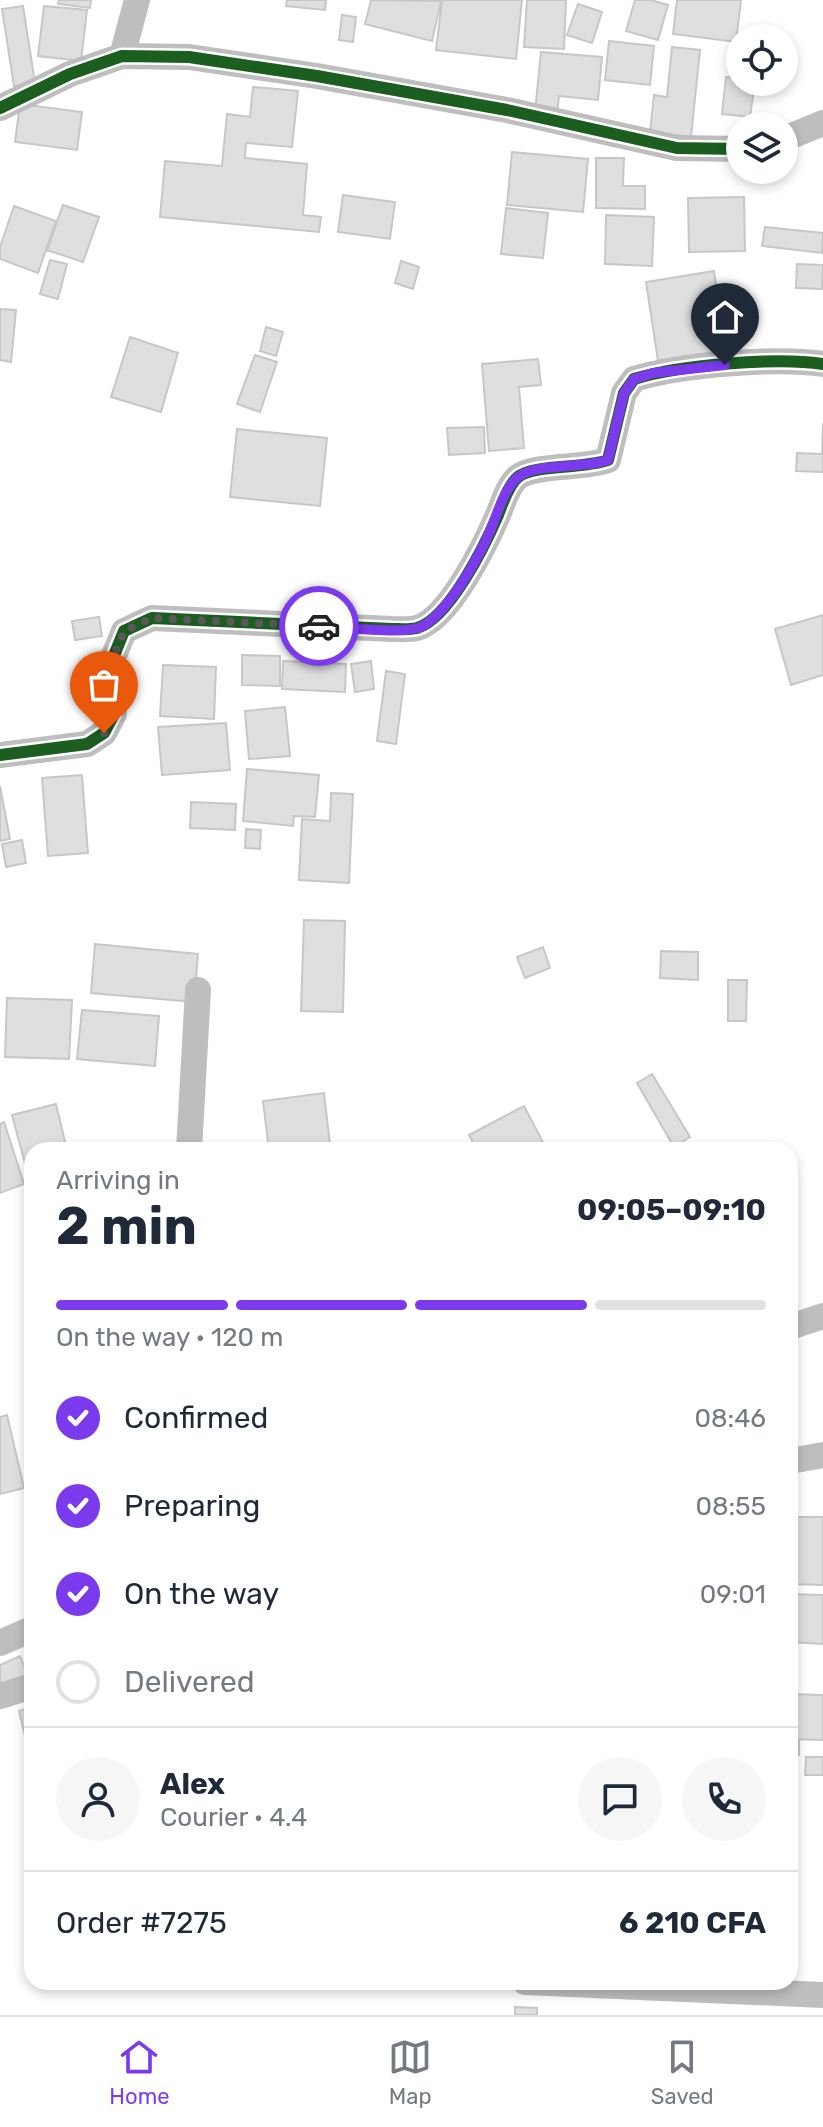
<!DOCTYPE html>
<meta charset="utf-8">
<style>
body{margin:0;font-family:Rubik,sans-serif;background:#f6f6f7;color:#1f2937;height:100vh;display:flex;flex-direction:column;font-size:30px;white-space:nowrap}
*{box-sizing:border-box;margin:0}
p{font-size:26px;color:#747a83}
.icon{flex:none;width:44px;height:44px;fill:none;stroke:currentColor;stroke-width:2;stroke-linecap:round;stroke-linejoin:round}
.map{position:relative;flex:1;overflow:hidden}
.sheet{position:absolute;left:24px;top:1142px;width:774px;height:848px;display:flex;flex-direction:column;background:#fff;border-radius:24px;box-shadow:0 4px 12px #0003}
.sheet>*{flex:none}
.fabs{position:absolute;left:726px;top:24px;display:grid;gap:16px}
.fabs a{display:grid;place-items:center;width:72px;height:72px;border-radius:50%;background:#fff;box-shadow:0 4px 12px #0003;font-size:40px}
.pin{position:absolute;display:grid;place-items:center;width:68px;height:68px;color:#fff;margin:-82px -34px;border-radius:50% 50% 50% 0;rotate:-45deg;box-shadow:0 0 8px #0007}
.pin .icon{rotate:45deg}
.courier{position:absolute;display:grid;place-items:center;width:80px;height:80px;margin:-40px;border:6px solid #7c3aed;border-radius:50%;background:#fff;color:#222;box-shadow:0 2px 10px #0007}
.headline em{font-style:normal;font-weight:700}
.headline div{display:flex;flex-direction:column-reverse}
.headline{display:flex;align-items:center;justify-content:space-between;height:136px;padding:0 32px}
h1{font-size:52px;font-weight:700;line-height:60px}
.bar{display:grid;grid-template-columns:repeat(4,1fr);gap:12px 8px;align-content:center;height:96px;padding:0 32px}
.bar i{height:10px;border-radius:6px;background:#e0e1e3}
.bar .active{background:#7c3aed}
.bar p{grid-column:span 4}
.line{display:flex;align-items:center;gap:20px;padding:0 32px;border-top:2px solid #e0e1e3}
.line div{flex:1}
.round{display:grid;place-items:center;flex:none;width:84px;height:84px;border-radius:42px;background:#f6f6f7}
ol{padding:0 32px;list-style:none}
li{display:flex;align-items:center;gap:24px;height:88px}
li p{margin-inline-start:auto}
li .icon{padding:8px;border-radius:50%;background:#7c3aed;color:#fff;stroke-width:4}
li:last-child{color:#747a83}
li i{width:44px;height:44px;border:4px solid #e0e1e3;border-radius:50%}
.dock{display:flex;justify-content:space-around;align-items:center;height:112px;border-top:2px solid #e0e1e3;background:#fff;font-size:22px;color:#747a83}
.dock a{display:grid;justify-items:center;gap:4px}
.dock .active{color:#7c3aed}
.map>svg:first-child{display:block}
.building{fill:#dfdfdf;stroke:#c7c7c7;stroke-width:2}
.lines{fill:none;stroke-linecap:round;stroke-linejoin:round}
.minor{stroke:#bebebe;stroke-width:26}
.cycleway-casing{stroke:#fff;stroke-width:17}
.cycleway{stroke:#1b5e20;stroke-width:12}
.done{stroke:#595959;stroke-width:8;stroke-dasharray:0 14.4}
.route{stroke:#7c3aed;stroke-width:10}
</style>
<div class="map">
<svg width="823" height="2015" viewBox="0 0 823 2015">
<rect width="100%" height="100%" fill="#fff"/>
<path class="building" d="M59 0H91L90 8 58 4Z
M287 0H326L325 10 286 6Z
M371 0 441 1 432 41 365 24Z
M442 0H522L516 59 436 50Z
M527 0H566L564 49 524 47Z
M635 0H651L668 5 658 40 626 31Z
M677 0H741L736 42 673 34Z
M578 4 602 12 592 43 567 35Z
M23 6 35 83 14 86 2 9Z
M44 6 87 10 81 61 38 56Z
M342 15 356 17 353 42 339 40Z
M609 41 654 46 650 85 605 80Z
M672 47 700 50 691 137 650 132 654 95 667 97Z
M541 52 602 57 598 100 559 96 557 114 535 112Z
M726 77 740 78V82H755L750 117 722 114Z
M253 87 298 91 292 147 246 143 245 158 307 164 303 215 321 217 319 232 160 217 165 161 222 166 227 114 250 117Z
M20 104 82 112 77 150 15 142Z
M512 152 588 159 583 212 507 205Z
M596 158H624L623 186H645V209L596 208Z
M343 195 395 202 390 239 338 232Z
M744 197 745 251 689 252 688 198Z
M63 205 99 217 83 262 47 250Z
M14 206 56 221 38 273 0 259V247Z
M506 208 548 213 543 258 501 254Z
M606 215 654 217 652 266 605 264Z
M765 227 823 233 822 253 762 246Z
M50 260 67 264 58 299 40 294Z
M401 261 419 267 413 289 395 283Z
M797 264 823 265 822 289 796 288Z
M714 271 726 350 658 361 646 282Z
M0 309 16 310 11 362 0 360Z
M266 327 283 332 276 356 260 351Z
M130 337 178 353 161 412 111 397Z
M255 355 277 362 260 412 237 404Z
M538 359 541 385 519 387 524 448 489 451 482 364Z
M823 423V472L796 471 797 453 822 454Z
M484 427 485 453 449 455 447 428Z
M237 429 327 438 320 506 230 497Z
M823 615V675L791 685 775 629Z
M99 617 102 636 75 640 72 621Z
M242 655 280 656V686L242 685Z
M283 661 346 664 345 692 282 689Z
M371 661 374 689 355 692 351 664Z
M163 665 216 667 214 719 160 716Z
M386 671 405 674 396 744 377 741Z
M285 707 290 756 249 759 245 711Z
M226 723 230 770 162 775 158 727Z
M247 769 319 775 315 817 294 816 293 826 243 821Z
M82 775 88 853 48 856 42 778Z
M0 786 10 839 0 841Z
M331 793 353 794 349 883 299 880 302 819 330 821Z
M191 802 236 804 235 830 190 828Z
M246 829 261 830 260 849 245 848Z
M22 840 26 863 6 867 2 844Z
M304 920 345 921 343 1012 301 1011Z
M95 944 198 954 194 1002 91 993Z
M543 947 550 968 525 978 517 957Z
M661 951 698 952V980L660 978Z
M728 980H747L746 1021H728Z
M7 998 72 1000 69 1059 5 1057Z
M82 1010 159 1016 155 1066 77 1059Z
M652 1074 690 1137 674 1147 637 1083Z
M324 1093 330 1145 269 1150 263 1101Z
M56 1104 67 1150H32L31 1186 12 1115Z
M524 1106 547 1150H477L469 1135Z
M4 1122 24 1184 0 1193V1124Z
M7 1415 24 1488 0 1494V1417Z
M790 1517H823V1585L790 1584Z
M790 1594 823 1595V1644L790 1642Z
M20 1656 28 1676 0 1688V1665Z
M790 1694 823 1695V1740L790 1739Z
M32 1707V1734L25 1736 19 1711Z
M790 1741H799V1755H790Z
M806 1757H823V1775H805Z
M27 1840H32V1891Z
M515 2007 537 2008V2015H515Z"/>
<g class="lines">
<path class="minor" d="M122 56 137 0
M0 108 70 74 122 56 189 57 317 76 507 110 677 148 740 149
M784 139 823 123
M0 755 87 744 104 733 114 714 113 658 124 631 152 618 392 629C400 629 409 630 417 628 449 619 485 545 498 515 503 503 508 485 518 477 534 464 584 469 608 460L624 393 634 379C679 365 776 357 823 364
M189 1150 198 990
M790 1327 823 1316
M790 1461 823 1455
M0 1643 32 1629
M0 1696 32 1686
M525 1982 823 1995"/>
<g class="cycleway-casing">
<path id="cycleway" d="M0 108 70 74 122 56 189 57 317 76 507 110 677 148 740 149
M0 755 87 744 104 733 114 714 113 658 124 631 152 618 392 629C400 629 409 630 417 628 449 619 485 545 498 515 503 503 508 485 518 477 534 464 584 469 608 460L624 393 634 379C679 365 776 357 823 364"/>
</g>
<use href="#cycleway" class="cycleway"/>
</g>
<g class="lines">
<path class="done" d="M104 733 114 714 113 658 124 631 152 618 319 626"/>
<path class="route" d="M319 626C344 627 395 634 418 628 445 619 479 557 490 531 497 515 504 488 518 477 535 463 583 469 608 460L624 393 634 379 653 373 725 365"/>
</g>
</svg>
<div class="fabs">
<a><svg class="icon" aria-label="locate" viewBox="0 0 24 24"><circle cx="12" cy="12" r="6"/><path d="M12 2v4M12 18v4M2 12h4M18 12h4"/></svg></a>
<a><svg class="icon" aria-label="layers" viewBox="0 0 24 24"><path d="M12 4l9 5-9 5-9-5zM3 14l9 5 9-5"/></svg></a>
</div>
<div class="pin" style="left:104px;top:733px;background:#ea580c"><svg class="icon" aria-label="bag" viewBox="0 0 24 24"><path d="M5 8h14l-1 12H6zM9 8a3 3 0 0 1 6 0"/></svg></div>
<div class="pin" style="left:725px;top:365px;background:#1f2937"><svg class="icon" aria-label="home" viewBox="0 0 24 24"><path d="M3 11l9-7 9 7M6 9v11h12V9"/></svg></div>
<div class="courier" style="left:319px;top:626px"><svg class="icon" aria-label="car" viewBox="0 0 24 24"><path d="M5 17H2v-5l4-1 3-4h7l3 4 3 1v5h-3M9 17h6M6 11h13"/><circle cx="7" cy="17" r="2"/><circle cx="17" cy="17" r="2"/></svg></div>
<section class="sheet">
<div class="headline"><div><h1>2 min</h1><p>Arriving in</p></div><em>09:05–09:10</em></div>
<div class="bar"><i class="active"></i><i class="active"></i><i class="active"></i><i></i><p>On the way · 120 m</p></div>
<ol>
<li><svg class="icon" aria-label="check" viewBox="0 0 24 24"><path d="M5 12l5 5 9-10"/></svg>Confirmed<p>08:46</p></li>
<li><svg class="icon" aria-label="check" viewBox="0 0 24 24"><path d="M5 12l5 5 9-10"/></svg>Preparing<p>08:55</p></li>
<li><svg class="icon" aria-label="check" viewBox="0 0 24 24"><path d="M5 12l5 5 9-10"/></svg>On the way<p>09:01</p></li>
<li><i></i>Delivered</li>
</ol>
<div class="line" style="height:144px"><a class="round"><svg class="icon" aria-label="person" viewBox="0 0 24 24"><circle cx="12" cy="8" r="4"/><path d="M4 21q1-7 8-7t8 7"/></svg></a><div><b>Alex</b><p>Courier · 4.4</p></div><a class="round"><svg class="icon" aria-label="chat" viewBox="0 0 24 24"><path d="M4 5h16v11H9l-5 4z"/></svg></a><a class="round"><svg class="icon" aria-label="phone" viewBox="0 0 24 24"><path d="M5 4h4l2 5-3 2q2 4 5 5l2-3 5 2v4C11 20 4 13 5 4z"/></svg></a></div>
<div class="line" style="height:104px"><div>Order #7275</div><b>6 210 CFA</b></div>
</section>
</div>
<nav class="dock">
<a class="active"><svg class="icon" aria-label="home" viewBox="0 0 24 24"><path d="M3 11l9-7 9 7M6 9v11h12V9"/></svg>Home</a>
<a><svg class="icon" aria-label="map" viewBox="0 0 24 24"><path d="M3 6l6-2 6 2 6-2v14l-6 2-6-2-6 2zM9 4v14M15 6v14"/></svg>Map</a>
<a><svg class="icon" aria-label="saved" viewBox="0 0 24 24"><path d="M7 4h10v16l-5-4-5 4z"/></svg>Saved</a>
</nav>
